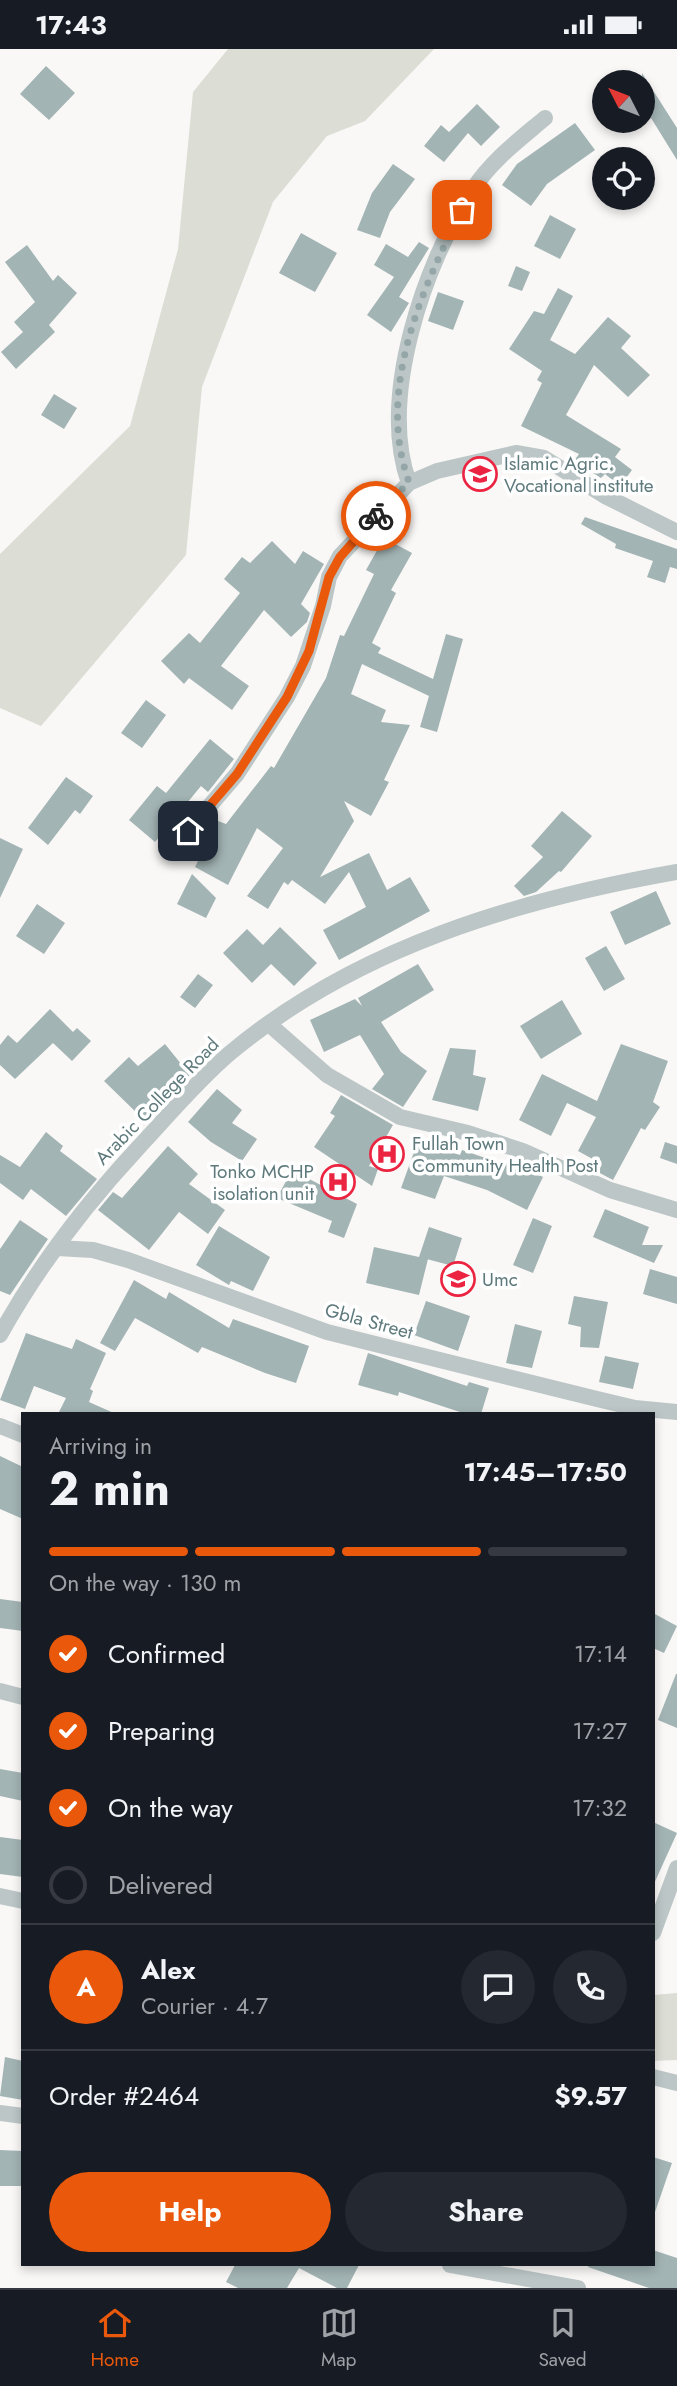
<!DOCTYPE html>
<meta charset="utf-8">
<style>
body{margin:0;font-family:Jost,sans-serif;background:#242831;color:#f1f3f6;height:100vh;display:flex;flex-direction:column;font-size:26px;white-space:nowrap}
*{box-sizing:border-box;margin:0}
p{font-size:23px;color:#9ea1a6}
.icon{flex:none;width:38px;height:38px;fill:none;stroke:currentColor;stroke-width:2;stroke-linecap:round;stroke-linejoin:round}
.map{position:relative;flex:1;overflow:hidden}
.side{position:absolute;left:21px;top:1363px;width:634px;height:854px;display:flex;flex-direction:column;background:#171b24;border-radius:0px;box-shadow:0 4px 10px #0003}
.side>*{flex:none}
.needle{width:46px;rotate:312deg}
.controls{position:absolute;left:592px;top:21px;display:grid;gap:14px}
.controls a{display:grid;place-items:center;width:63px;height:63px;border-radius:50%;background:#171b24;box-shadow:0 4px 10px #0003;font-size:35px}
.pin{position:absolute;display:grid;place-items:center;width:60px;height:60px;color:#fff;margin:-30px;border-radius:14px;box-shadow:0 4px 10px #0006}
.courier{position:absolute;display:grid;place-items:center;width:70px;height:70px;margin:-35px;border:5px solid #ea580c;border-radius:50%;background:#fff;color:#222;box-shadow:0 2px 9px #0007}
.overview em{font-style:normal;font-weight:700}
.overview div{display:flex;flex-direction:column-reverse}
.overview{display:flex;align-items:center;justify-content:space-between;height:119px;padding:0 28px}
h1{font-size:46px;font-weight:700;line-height:52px}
.bar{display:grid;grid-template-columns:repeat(4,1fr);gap:10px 7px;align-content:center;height:84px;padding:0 28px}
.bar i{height:9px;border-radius:5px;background:#363941}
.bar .on{background:#ea580c}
.bar p{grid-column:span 4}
.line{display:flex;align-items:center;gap:18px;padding:0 28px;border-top:2px solid #363941}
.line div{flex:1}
.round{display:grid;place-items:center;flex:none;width:74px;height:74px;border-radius:37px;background:#242831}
ol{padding:0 28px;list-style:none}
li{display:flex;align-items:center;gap:21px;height:77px}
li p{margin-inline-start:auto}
li .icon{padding:7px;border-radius:50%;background:#ea580c;color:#fff;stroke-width:4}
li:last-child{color:#9ea1a6}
li i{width:38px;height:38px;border:4px solid #363941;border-radius:50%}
.cta{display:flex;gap:14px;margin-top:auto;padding:14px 28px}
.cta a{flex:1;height:80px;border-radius:42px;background:#ea580c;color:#fff;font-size:28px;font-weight:700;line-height:80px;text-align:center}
.cta a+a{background:#242831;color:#f1f3f6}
.status{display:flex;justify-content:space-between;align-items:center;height:49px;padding:0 35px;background:#171b24;direction:ltr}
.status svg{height:19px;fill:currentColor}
.tab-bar{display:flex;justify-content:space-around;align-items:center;height:98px;border-top:2px solid #363941;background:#171b24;font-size:19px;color:#9ea1a6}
.tab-bar a{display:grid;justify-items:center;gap:4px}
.tab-bar .on{color:#ea580c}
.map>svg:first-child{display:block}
.green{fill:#dcded5}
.building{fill:#a3b4b4}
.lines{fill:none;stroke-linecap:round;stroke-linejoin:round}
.minor{stroke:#bcc6c6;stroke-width:16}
.done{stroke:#94a6a7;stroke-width:7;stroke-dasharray:0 12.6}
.route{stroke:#ea580c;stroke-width:9}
.labels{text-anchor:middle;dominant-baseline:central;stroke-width:7;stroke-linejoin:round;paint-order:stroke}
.poi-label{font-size:19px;fill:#5e7a7c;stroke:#fff;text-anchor:start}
.street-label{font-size:19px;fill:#5e7a7c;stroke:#fff}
</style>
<div class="status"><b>17:43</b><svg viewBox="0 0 49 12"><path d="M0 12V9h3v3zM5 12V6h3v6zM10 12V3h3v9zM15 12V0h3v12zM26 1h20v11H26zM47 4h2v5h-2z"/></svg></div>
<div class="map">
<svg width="677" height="2239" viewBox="0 0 677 2239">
<rect width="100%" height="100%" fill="#f9f8f6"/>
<path class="green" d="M228 0H434L365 72 327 87 273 153 202 338 186 506 41 677 0 659V505L130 377 178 200 193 43Z
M677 1944V2011L653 2012V1946Z"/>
<path class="building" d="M46 17 75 44 49 71 20 45Z
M642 24 677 79V111L651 69 642 75Z
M477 55 500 78 481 97 468 84 444 113 424 97 441 76 449 83Z
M575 74 595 101 547 135 531 157 502 136 517 115Z
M393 115 415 130 390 163 380 189 357 181 372 144Z
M550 166 576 180 560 210 534 197Z
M301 184 337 204 315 243 279 224Z
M419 193 429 199 399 248 409 254 391 283 367 266 394 228 374 216 386 195 408 208Z
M27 196 53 232 58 226 77 244 49 276 55 283 16 320 1 303 23 283 14 273 35 253 5 213Z
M516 217 530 223 522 242 508 237Z
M558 239 573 247 550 291 575 305 608 268 631 287 621 299 650 326 628 348 594 316 566 366 621 400 615 408 632 421 620 437 605 425 601 429 574 412 579 405 521 377 542 334 537 331 542 322 509 300 534 262 544 265Z
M438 243 464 252 453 281 428 272Z
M54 345 77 359 64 380 41 366Z
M585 468 677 500V520L670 518 665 534 647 528 653 512 615 499 616 495 581 475Z
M384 489 412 504 391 541 396 544 372 594 381 599 378 604 433 630 446 585 463 590 437 683 420 678 429 647 362 615 351 645 386 661 381 673 410 676 384 731 389 733 371 767 344 752 354 772 320 828 369 804 387 841 410 828 430 862 339 911 323 881 366 858 349 823 325 855 292 831 288 836 284 833 268 860 247 847 283 799 257 779 228 836 195 818 218 772 226 775 271 717 274 719 326 629 340 586 344 587 374 525 366 521Z
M272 492 295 515 303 502 324 515 301 555 310 564 307 573 291 588 264 561 221 617 249 637 232 661 189 629 184 635 161 612 189 584 200 594 240 544 224 530 242 508 250 514Z
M146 651 166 666 142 699 121 684Z
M210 690 234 710 208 743 201 737 155 793 129 771 157 737 166 744Z
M66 728 93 747 80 765 75 761 48 796 28 779Z
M562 762 592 787 561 823 559 822 536 843 524 847 514 837 543 808 531 797Z
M0 789 23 800 0 849Z
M192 825 216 849 206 869 177 855Z
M656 842 671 875 625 896 610 863Z
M37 855 65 874 44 905 16 887Z
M280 878 317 914 294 937 271 915 252 934 223 904 247 880 263 896Z
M606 897 625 930 604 942 585 909Z
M418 915 434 941 381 973 401 1003 427 1022 403 1058 372 1040 384 1025 360 986 324 1003 310 971 355 950 362 957 358 949Z
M198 925 213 936 195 959 180 948Z
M562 951 582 985 541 1010 520 977Z
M50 960 73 983 77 979 91 992 72 1012 53 994 15 1030 0 1016V996L8 986 17 994Z
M165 995 190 1026 143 1070 104 1032 129 1008 138 1017Z
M621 995 668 1012 653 1053 660 1058 645 1081 641 1079 613 1131 594 1121 598 1113 578 1102 596 1068 567 1054 551 1087 519 1071 542 1025 597 1052Z
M450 999 476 1001 473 1026 486 1029 478 1062 432 1051Z
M217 1040 242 1061 232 1074 257 1090 242 1112 211 1093 188 1073Z
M341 1046 393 1076 369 1117 378 1120 372 1137 314 1098 335 1067 330 1064Z
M46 1083 63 1097 60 1102 97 1130 66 1167 31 1140 23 1151 0 1134V1106L20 1118Z
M418 1092 460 1106 462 1101 506 1116 508 1111 543 1128 527 1161 487 1141 444 1127 435 1150 401 1139Z
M665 1093 677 1097V1115L660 1109Z
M168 1097 198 1125 189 1135 225 1161 208 1185 179 1163 149 1201 98 1161 113 1143 122 1149Z
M292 1121 357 1155 344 1189 328 1183 332 1172 277 1149Z
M605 1160 649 1178 642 1196H663L654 1214 593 1188Z
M533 1169 552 1177 533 1224 513 1216Z
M20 1171 48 1190 10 1246 0 1242V1200Z
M219 1177 270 1208 253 1242 231 1232 229 1236 196 1216Z
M429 1178 462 1189 453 1217 419 1208Z
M374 1198 428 1210 419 1246 366 1234Z
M650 1220 677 1228V1255L643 1245Z
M134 1231 166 1250 169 1243 229 1279 233 1270 309 1297 296 1334 265 1324 202 1298 198 1304 135 1269 115 1302 100 1294Z
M574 1247 608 1253 599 1299 580 1298 581 1278 568 1275Z
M426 1252 470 1267 458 1302 414 1286Z
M515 1275 542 1282 532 1319 506 1314Z
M26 1284 72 1300 76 1290 106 1304 90 1340 93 1342 89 1353 116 1365H58L66 1349 34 1337 25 1360 0 1351Z
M368 1304 467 1337 469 1333 489 1339 481 1365H466L399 1343 398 1347 358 1336Z
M605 1307 639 1314 633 1340 599 1333Z
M0 1407 23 1418V1470L0 1460Z
M0 1550 23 1553V1582L0 1579Z
M653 1564 677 1577 664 1604 653 1599Z
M676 1625H677V1679L658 1671Z
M0 1720 23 1724V1752L0 1747Z
M653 1773 677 1784 653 1837Z
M0 1788 23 1791V1828L0 1825Z
M5 2008 23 2012V2051L0 2047Z
M0 2101 23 2102V2137H0Z
M653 2108 672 2114 655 2163 653 2162Z
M653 2201 677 2209V2239H649L588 2218 589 2216H653Z
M235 2216H359L347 2239H337L299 2219 287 2239H238L226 2233Z"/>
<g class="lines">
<path class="minor" d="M409 434C378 348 425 213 473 140 492 111 519 91 545 69
M188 782 237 725 287 648 303 617 323 557 329 528 340 507 409 434 437 422 516 404 544 409 605 447 677 483
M270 976 327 1026 400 1068 468 1084 523 1102 610 1141 677 1161
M57 1199 93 1201 128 1211 327 1283 597 1350 635 1359 677 1363
M0 1286C37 1219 86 1155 138 1099 168 1067 197 1032 230 1004 357 898 518 851 677 823
M0 1377 23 1386
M0 1642 23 1648
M0 1847 23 1852
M653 1884 677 1819
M653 2028 677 2034
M0 2064 23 2067
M450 2216 578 2239"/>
</g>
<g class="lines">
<path class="done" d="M376 467 409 433C376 343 421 241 462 161"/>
<path class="route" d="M188 782 237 725 287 648 309 602 329 528 340 508 376 467"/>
</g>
<defs>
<g id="school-ring" transform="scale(1.75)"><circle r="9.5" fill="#fff" stroke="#eb2441" stroke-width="1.5"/><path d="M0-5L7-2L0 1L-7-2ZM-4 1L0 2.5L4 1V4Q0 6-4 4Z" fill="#eb2441"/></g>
<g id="hospital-ring" transform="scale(1.75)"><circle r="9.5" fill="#fff" stroke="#eb2441" stroke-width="1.5"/><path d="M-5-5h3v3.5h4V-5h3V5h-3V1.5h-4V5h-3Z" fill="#eb2441"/></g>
</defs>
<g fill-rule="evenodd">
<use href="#school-ring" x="480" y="425"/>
<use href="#hospital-ring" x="387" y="1105"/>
<use href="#hospital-ring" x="338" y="1133"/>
<use href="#school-ring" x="458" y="1230"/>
</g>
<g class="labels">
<g class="poi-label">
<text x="504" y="414">Islamic Agric.<tspan x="504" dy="22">Vocational institute</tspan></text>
<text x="412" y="1094">Fullah Town<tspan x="412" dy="22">Community Health Post</tspan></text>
<text x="314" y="1122" text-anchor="end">Tonko MCHP<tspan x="314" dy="22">isolation unit</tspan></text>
<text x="482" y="1230">Umc</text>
</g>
<g class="street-label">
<text transform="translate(157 1052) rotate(-46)">Arabic College Road</text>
<text transform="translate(369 1272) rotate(15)">Gbla Street</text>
</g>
</g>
</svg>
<div class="controls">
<a><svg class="needle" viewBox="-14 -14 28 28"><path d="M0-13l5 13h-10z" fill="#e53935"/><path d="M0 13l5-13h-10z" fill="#9ea1a6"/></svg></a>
<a><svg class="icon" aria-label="locate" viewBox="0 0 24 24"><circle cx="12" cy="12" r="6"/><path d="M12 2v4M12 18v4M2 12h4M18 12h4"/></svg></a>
</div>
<div class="pin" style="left:462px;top:161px;background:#ea580c"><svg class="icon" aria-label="bag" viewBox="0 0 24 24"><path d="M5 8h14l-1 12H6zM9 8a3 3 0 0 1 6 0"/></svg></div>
<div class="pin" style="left:188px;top:782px;background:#1f2937"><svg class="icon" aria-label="home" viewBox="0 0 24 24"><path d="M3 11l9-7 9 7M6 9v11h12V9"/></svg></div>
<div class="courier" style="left:376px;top:467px"><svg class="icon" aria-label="bike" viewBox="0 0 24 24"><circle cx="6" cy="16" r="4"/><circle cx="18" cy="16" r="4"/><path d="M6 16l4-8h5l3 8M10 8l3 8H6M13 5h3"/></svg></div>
<section class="side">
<div class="overview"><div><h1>2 min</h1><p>Arriving in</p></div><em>17:45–17:50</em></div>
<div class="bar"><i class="on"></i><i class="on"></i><i class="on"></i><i></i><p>On the way · 130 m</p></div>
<ol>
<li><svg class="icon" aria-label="check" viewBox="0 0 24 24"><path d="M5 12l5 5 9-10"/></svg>Confirmed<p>17:14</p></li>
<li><svg class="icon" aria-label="check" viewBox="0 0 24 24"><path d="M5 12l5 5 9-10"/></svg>Preparing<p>17:27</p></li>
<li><svg class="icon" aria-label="check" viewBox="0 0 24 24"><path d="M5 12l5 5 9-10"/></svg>On the way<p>17:32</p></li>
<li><i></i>Delivered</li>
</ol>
<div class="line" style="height:126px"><b class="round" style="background:#ea580c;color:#fff">A</b><div><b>Alex</b><p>Courier · 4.7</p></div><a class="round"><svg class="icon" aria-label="chat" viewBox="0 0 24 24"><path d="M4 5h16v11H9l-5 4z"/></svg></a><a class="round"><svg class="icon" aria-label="phone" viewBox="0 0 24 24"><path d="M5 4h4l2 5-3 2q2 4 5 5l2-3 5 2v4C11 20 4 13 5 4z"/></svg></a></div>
<div class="line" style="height:91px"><div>Order #2464</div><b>$9.57</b></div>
<div class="cta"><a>Help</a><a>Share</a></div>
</section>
</div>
<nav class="tab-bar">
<a class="on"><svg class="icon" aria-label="home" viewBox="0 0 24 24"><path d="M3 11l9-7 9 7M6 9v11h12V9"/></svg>Home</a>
<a><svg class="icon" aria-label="map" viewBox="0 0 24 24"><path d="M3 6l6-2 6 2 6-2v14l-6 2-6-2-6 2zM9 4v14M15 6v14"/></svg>Map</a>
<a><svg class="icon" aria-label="saved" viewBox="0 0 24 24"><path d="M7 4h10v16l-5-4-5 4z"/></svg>Saved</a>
</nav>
